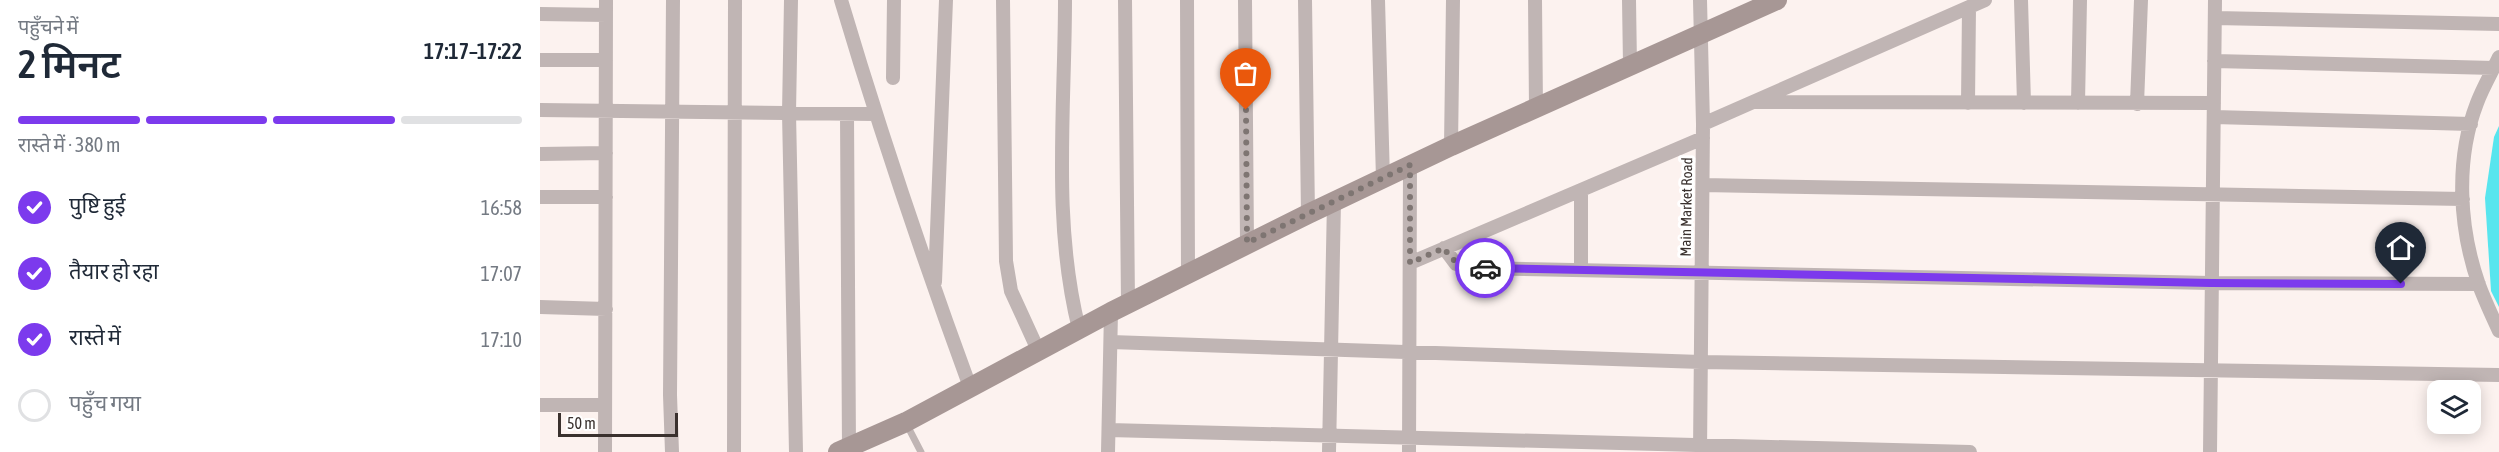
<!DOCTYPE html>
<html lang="hi">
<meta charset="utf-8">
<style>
body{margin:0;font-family:"Asap Condensed","Noto Sans Devanagari",sans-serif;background:#f2f2f3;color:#1f2937;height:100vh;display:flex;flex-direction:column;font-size:22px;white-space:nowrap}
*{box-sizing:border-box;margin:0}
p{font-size:20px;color:#747a83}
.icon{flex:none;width:33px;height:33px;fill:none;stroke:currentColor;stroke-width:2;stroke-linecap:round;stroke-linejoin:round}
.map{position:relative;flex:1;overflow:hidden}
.drawer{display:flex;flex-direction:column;background:#fff;width:540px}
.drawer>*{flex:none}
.controls{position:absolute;left:1887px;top:380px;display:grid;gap:12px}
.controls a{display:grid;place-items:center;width:54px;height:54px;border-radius:12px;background:#fff;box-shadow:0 3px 15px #0003;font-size:30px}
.scale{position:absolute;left:18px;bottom:15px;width:120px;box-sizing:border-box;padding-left:6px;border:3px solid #3a312e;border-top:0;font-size:16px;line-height:21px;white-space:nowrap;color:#3a312e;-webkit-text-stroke:4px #fff;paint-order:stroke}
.pin{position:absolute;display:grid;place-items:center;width:51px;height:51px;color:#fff;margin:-62px -26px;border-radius:50% 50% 50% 0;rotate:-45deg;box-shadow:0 0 6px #0007}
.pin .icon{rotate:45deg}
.courier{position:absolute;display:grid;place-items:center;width:60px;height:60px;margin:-30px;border:4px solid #7c3aed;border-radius:50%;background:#fff;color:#222;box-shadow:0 2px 8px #0007}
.summary em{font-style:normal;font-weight:600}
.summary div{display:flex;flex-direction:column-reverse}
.summary{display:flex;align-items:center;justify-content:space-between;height:102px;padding:0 18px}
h1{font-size:39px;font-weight:600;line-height:45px}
.bar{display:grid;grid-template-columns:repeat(4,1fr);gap:9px 6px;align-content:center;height:72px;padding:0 18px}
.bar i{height:8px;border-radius:4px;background:#e0e1e3}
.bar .selected{background:#7c3aed}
.bar p{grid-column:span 4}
ol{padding:0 18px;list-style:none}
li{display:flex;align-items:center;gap:18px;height:66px}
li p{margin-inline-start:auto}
li .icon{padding:6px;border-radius:50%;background:#7c3aed;color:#fff;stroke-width:4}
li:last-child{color:#747a83}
li i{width:33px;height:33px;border:3px solid #e0e1e3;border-radius:50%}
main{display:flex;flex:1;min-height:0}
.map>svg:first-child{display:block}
.water{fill:#58e5ee}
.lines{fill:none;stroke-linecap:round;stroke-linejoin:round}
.lane{stroke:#c0b5b4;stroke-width:7}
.street{stroke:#c0b5b4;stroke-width:14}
.secondary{stroke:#a79795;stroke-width:20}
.done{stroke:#7e7572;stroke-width:6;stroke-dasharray:0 10.8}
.route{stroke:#7c3aed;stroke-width:8}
.labels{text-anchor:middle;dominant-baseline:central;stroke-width:6;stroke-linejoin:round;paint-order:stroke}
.street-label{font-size:15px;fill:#3a312e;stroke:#fff}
</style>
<main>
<section class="drawer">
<div class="summary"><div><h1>2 मिनट</h1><p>पहुँचने में</p></div><em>17:17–17:22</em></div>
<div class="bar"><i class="selected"></i><i class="selected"></i><i class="selected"></i><i></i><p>रास्ते में · 380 m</p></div>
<ol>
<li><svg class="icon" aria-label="check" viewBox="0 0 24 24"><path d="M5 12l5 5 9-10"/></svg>पुष्टि हुई<p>16:58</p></li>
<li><svg class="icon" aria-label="check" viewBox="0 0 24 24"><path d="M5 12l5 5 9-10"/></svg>तैयार हो रहा<p>17:07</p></li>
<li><svg class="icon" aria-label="check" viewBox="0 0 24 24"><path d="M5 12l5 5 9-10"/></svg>रास्ते में<p>17:10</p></li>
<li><i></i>पहुँच गया</li>
</ol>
</section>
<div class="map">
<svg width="1959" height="452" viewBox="0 0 1959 452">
<rect width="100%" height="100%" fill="#fcf2ef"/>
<path class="water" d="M1959 126V307L1951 291 1945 198 1954 137Z"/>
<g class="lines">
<path class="lane" d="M367 425 381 452"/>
<path class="street" d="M251 0 249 113 256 452
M301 0C340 131 383 259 430 387
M463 0 466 261 471 291 498 350
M525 0C525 109 512 222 539 329
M585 0 588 303
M647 0 648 273
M705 0 707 243
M765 0 768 214
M838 0 843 179
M995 0 996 108
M1089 0 1090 65
M1160 0 1163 124 1160 452
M1481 0 1484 103
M0 14 66 15
M1675 18 1959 24
M1959 57C1952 72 1943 87 1937 103 1915 160 1919 228 1939 285 1945 301 1952 316 1959 331
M0 60H66
M1674 61 1954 68
M353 78 354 0
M1214 102 1674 103
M1428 103 1429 7
M1538 103 1540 0
M1597 104 1601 0
M0 110 335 114
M307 115 309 448
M1674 117 1931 124
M1163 124 1445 0
M911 146 913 0
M0 154 66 153
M1163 185 1923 199
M0 197H66
M904 248 916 264 934 268 1671 283 1939 284
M870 263 1163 138
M1041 270V190
M395 282 406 0
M0 307 66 309
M571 342 1161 362 1959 375
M0 405H64
M569 430 1430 452
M65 452 66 0
M132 452 130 395 133 0
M194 452 195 0
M568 452 571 312
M789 452 794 201
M869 452 870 165
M1670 452 1675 0"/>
<path class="secondary" d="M298 452 366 422 571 312 768 214 911 146 1237 0"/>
</g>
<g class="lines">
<path class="done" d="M706 110 707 243 870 165V263L904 248C915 266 926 268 945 268"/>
<path class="route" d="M945 268 1671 283 1861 284"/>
</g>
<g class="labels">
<g class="street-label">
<text transform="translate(1146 207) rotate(-89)">Main Market Road</text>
</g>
</g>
</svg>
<div class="controls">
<a><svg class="icon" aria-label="layers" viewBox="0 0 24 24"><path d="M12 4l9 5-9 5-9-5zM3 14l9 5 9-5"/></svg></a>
</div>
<div class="scale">50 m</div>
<div class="pin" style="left:706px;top:110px;background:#ea580c"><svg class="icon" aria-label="bag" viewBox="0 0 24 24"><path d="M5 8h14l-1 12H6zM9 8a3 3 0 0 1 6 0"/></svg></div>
<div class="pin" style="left:1861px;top:284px;background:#1f2937"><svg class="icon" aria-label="home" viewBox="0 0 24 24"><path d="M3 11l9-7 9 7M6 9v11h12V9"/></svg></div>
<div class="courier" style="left:945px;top:268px"><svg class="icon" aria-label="car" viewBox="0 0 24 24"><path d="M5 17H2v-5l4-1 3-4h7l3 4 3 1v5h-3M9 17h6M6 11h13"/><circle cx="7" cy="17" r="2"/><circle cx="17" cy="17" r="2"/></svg></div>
</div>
</main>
